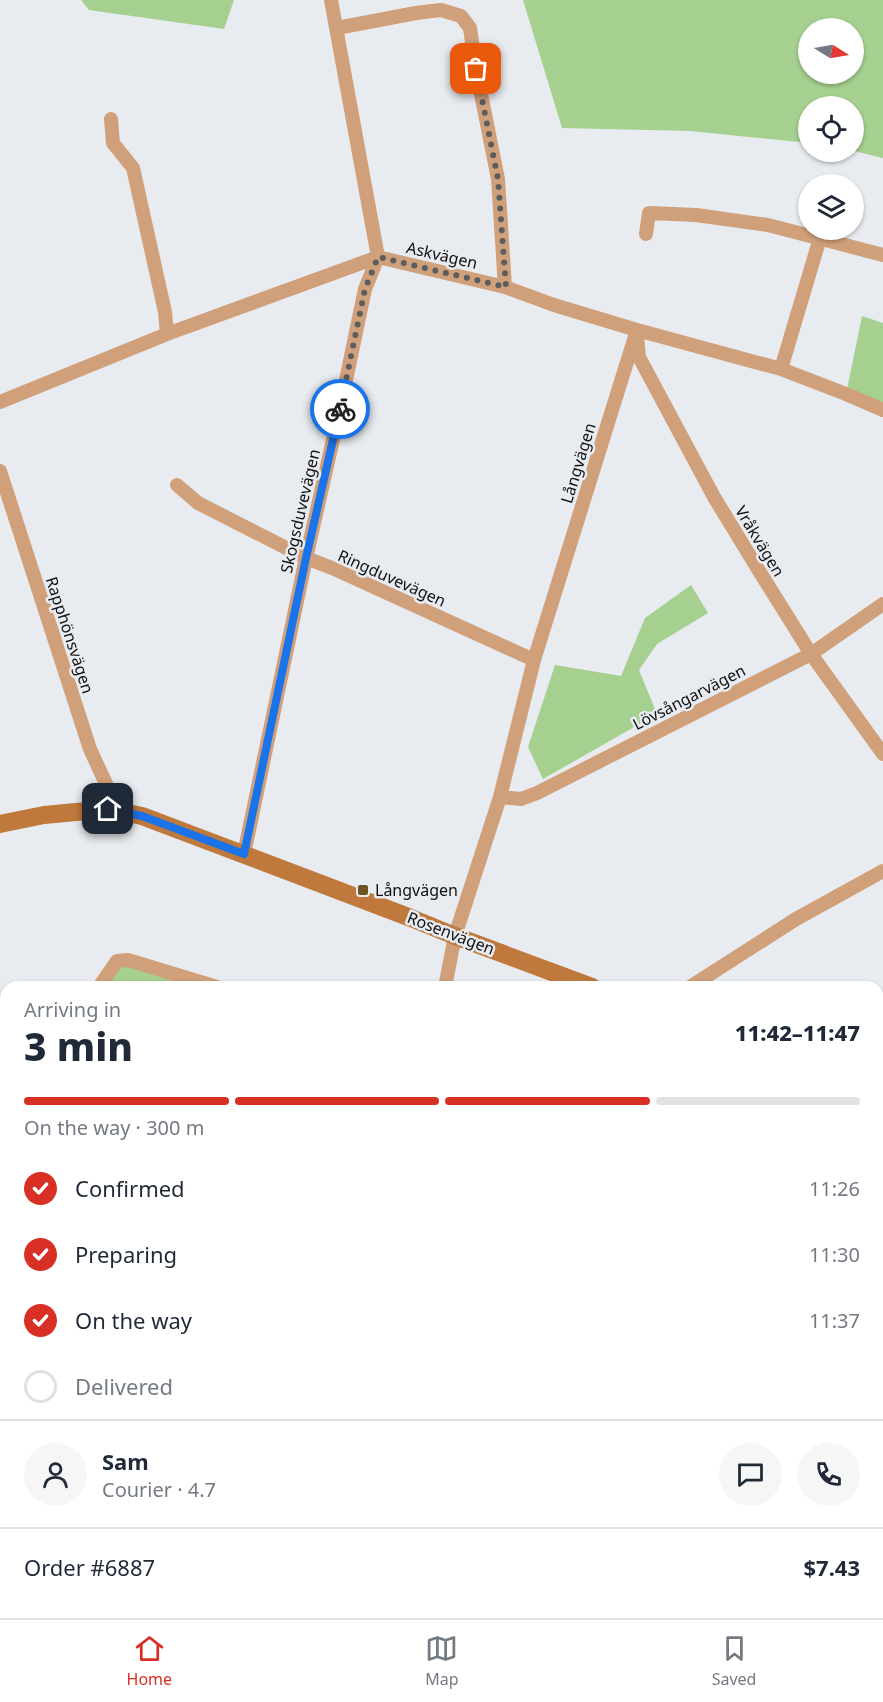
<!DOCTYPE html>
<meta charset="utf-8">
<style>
body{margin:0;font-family:"Noto Sans",sans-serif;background:#f6f6f7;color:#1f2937;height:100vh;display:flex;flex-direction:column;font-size:22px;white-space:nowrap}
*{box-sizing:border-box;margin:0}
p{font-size:20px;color:#747a83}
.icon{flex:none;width:33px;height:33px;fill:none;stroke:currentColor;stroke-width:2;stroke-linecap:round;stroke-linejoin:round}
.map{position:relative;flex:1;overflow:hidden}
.side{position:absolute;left:0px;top:981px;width:884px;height:638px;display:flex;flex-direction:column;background:#fff;border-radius:18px 18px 0 0;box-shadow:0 2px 4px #0004}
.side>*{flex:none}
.needle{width:39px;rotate:101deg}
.buttons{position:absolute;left:798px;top:18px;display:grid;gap:12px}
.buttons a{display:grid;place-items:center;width:66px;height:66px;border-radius:50%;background:#fff;box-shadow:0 2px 4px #0004;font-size:30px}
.pin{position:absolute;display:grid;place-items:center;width:51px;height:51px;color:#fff;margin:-26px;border-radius:12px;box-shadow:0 3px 9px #0006}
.courier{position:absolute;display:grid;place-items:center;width:60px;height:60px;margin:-30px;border:4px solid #1a73e8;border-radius:50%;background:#fff;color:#222;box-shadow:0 2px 8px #0007}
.headline em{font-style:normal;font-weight:800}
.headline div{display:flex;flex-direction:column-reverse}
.headline{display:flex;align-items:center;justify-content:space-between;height:102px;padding:0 24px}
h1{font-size:39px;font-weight:800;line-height:45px}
.bar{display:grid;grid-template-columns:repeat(4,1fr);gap:9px 6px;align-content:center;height:72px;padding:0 24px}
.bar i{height:8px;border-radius:4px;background:#e0e1e3}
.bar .current{background:#d93025}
.bar p{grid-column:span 4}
.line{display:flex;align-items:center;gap:15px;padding:0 24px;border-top:2px solid #e0e1e3}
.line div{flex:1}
.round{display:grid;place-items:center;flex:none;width:63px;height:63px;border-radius:32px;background:#f6f6f7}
ol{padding:0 24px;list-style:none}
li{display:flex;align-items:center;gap:18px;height:66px}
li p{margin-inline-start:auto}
li .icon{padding:6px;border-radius:50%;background:#d93025;color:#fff;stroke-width:4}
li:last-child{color:#747a83}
li i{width:33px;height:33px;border:3px solid #e0e1e3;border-radius:50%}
.dock{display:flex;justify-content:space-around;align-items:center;height:84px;border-top:2px solid #e0e1e3;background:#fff;font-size:16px;color:#747a83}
.dock a{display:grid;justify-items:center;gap:3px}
.dock .current{color:#d93025}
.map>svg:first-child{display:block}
.green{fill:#a5d08f;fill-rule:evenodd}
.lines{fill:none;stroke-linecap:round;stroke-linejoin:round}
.street{stroke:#d0a07a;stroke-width:14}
.secondary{stroke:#c0793c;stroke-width:18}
.done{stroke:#5c5d5f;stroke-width:6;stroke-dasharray:0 10.8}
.route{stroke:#1a73e8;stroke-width:8}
.poi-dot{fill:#6c5525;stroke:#e8ebef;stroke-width:2}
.labels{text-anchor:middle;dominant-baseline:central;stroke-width:5;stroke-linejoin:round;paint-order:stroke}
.street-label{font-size:16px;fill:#101112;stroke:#e8ebef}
.poi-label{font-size:16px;fill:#101112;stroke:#e8ebef;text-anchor:start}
</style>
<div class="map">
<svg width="883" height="1618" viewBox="0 0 883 1618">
<rect width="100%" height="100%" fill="#e8ebef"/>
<path class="green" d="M81 0H234L224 29 89 10Z
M523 0H883V158L854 151V106H808V143L690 131 562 128ZM808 28H854V74H808Z
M862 316 883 323V410L846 394Z
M691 585 708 613 657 644 639 670 657 714 543 779 528 747 555 665 621 676 645 618Z
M117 961 217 987H99Z
M883 1355V1513L878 1509V1360Z
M442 1613V1612L536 1613 531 1618H442Z"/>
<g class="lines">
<path class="street" d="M337 28 416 13 441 10 461 16 470 28 476 69 498 179 505 287
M111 119 113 143 133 168 165 312 167 334
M646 234 649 213 696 215 768 225 883 255
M637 335 639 357 714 497 761 574 811 654 883 754
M781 369 820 238
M0 402 167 334 378 257 505 287 554 305 637 330 781 369 846 394 883 410
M0 471 90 749 107 786 108 809
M177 485 198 503 306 558 332 568 534 660
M500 797 521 799 537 793 811 654 883 604
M244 854 306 558 340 409 365 289 378 257 331 0
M99 987 117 961 128 960 217 987
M445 987 455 936 500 797 534 660 637 330
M690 987 796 919 883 871
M0 1270 6 1267
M0 1383 6 1398
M110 1618 117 1612
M320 1618 321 1612
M713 1618V1612"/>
<path class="secondary" d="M0 824 44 815 108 809 142 816 411 918 455 936 592 987
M878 1239 883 1242"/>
</g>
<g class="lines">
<path class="done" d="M340 409 365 289 378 257 506 287 498 179 476 69"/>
<path class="route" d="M108 809 142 816 244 854 306 558 340 409"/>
</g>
<rect class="poi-dot" x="357" y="884" width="12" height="12" rx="3"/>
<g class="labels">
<g class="street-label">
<text transform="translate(442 255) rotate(13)">Askvägen</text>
<text transform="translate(578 463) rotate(-73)">Långvägen</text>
<text transform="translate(300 511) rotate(-77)">Skogsduvevägen</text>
<text transform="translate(760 541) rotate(59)">Vråkvägen</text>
<text transform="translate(392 578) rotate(24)">Ringduvevägen</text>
<text transform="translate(70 635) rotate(72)">Rapphönsvägen</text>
<text transform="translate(689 697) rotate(-27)">Lövsångarvägen</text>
<text transform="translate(451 933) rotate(21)">Rosenvägen</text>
</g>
<g class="poi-label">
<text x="375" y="890">Långvägen</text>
</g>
</g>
</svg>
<div class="buttons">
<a><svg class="needle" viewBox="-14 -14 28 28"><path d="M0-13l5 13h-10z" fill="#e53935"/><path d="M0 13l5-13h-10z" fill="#747a83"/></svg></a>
<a><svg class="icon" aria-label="locate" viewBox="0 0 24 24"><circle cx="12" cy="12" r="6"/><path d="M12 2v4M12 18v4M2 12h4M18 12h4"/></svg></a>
<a><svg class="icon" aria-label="layers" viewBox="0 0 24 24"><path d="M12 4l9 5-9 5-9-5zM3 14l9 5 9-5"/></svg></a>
</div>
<div class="pin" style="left:476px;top:69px;background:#ea580c"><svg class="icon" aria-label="bag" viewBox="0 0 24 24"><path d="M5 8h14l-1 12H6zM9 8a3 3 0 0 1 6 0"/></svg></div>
<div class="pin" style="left:108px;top:809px;background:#1f2937"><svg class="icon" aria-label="home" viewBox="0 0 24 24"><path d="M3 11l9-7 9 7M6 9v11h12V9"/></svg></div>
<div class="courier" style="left:340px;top:409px"><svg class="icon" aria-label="bike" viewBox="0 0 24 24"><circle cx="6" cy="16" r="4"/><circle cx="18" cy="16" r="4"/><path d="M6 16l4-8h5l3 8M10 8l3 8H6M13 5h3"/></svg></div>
<section class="side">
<div class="headline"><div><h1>3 min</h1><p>Arriving in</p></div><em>11:42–11:47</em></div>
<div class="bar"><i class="current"></i><i class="current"></i><i class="current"></i><i></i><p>On the way · 300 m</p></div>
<ol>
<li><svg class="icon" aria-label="check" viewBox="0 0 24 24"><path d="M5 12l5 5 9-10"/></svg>Confirmed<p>11:26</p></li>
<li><svg class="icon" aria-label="check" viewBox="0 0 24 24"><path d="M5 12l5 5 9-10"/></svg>Preparing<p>11:30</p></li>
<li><svg class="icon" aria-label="check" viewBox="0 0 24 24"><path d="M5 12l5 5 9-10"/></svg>On the way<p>11:37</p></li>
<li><i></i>Delivered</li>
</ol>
<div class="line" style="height:108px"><a class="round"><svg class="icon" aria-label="person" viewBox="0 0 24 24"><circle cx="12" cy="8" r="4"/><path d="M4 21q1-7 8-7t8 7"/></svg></a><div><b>Sam</b><p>Courier · 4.7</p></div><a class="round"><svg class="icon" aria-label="chat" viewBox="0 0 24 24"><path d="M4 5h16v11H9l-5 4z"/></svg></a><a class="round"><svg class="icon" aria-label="phone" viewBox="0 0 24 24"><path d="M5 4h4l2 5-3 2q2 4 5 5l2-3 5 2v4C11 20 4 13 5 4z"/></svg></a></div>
<div class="line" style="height:78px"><div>Order #6887</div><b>$7.43</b></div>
</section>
</div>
<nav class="dock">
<a class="current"><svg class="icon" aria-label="home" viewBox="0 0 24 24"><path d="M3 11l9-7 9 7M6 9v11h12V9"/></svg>Home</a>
<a><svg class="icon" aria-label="map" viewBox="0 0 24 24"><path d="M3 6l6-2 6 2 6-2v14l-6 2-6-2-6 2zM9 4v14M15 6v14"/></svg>Map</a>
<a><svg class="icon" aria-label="saved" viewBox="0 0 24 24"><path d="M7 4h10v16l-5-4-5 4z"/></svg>Saved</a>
</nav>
